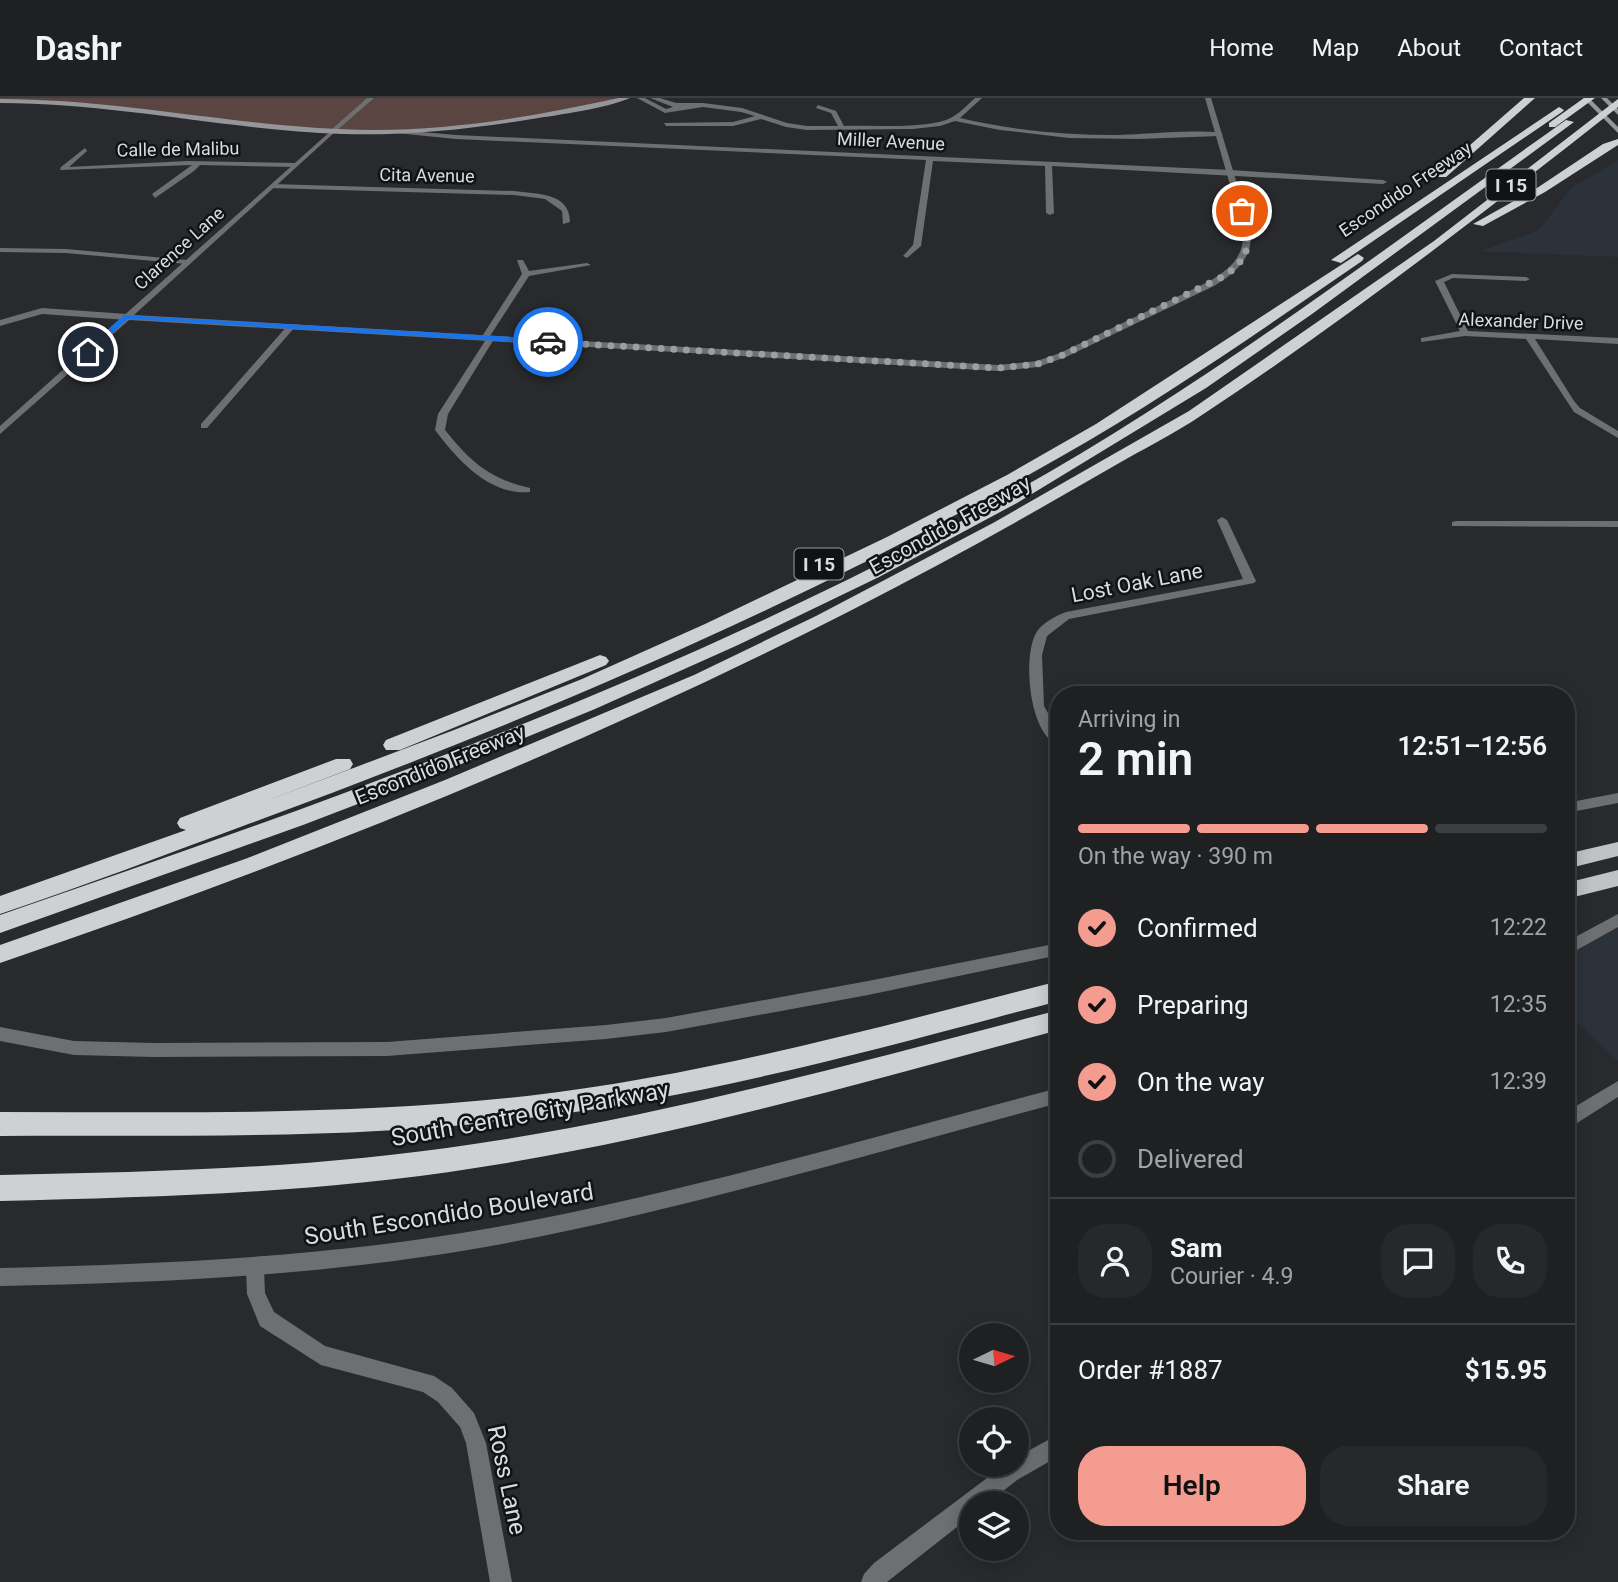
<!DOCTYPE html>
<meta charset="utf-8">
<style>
body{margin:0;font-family:Roboto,sans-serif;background:#26282a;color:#f1f3f6;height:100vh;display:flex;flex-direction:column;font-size:26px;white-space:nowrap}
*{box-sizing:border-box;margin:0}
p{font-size:23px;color:#a1a3a5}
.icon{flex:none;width:38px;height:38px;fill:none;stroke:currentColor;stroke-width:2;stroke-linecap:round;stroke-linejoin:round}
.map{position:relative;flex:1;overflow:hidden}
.details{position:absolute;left:1050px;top:588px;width:525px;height:854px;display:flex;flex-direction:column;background:#1e2022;border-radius:28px;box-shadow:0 4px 18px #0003,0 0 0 2px #3c3e40}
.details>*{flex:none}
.needle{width:46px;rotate:85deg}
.tools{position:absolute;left:959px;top:1225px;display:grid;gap:14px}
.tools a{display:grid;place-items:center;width:70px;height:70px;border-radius:50%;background:#1e2022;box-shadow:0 4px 18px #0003,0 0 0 2px #3c3e40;font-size:35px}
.pin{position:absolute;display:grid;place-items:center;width:60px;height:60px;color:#fff;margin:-30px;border:4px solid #fff;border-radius:50%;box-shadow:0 2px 7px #0007}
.courier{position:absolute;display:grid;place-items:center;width:70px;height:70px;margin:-35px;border:5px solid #1a73e8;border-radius:50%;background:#fff;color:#222;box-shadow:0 2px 9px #0007}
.head em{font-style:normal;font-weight:600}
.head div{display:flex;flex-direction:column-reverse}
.head{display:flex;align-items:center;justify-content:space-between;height:119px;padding:0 28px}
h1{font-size:46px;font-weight:600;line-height:52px}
.bar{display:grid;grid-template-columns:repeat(4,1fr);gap:10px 7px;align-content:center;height:84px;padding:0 28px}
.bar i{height:9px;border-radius:5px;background:#3c3e40}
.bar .on{background:#f59c90}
.bar p{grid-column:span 4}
.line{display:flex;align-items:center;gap:18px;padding:0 28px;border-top:2px solid #3c3e40}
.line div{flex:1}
.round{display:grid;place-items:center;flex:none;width:74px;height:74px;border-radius:28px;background:#26282a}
ol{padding:0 28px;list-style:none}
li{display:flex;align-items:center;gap:21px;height:77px}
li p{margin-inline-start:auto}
li .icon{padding:7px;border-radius:50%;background:#f59c90;color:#111;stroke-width:4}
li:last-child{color:#a1a3a5}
li i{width:38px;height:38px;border:4px solid #3c3e40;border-radius:50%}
.action{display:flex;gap:14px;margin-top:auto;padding:14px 28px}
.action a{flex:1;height:80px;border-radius:28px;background:#f59c90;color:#111;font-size:28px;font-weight:600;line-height:80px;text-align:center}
.action a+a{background:#26282a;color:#f1f3f6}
header{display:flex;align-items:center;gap:42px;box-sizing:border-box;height:98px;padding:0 35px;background:#1e2022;border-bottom:2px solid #3c3e40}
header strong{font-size:33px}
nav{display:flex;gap:38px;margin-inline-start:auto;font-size:24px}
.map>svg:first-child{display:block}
.built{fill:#2c323a}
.green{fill:#5a4542}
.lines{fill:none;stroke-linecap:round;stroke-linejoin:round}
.minor{fill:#6e6f71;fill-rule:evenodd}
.tertiary{fill:#6e6f71;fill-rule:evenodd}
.secondary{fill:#959699;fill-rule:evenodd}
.trunk{fill:#c0c2c6;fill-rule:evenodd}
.motorway{fill:#ced0d4;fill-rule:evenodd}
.route{fill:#1a73e8}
.done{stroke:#9c9ea0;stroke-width:7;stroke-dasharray:0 12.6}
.labels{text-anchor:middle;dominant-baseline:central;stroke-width:5;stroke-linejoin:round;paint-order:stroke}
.far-street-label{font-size:18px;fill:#dbdcde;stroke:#111214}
.shield{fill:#111214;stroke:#9e9fa1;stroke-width:2}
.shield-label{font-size:19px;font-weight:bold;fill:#dbdcde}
.street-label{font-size:21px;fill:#dbdcde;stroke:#111214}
.near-street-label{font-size:24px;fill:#dbdcde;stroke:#111214}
</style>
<header>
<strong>Dashr</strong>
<nav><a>Home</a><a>Map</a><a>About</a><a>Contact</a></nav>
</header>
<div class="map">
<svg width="1618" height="1484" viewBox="0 0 1618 1484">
<rect width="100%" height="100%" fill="#282a2d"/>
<path class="built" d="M1618 62V159L1481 153 1539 132 1571 90Z
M1618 822V963L1566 914V852Z"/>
<path class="green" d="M0 0H627C531 22 431 38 333 33 221 28 112 0 0 3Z"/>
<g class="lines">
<path class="minor" d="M367 0H374L335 34H331V32Z
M637 0H645L666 11 673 9 650 0H660L676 5H703L742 10 787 25 807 28H838L831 15 816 10 818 7 836 13 844 28C870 27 934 32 954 18 962 13 968 6 975 0H982L960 20C1011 32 1063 37 1116 37 1138 37 1208 30 1223 36L1220 38 1138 41 1069 40 1000 32 955 23 940 28 913 31 807 32 786 29 761 21 733 28H666L664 25 733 24 755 18 741 14 703 9 665 15Z
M398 32 456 37 1231 72 1383 82 1387 84 1383 86 1052 68 1054 115 1050 117 1046 115 1045 68 933 63 921 148 907 160 903 158 913 147 926 62 456 41 396 35Z
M85 50 87 53 69 69 187 63 295 65 298 67 295 69 200 67 194 73 155 100 152 96 192 67 60 72 61 69Z
M272 86 514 93C536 96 570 94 570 124L563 126 562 113 545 101 514 97 269 90Z
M0 150 66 151 187 162 191 164 187 166 66 155 0 154Z
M517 162H523L529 173 587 165 591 167 529 178 490 238 494 241 448 316 445 332C471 364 488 380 530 390V394C489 398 457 361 435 332L438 316 485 243 481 240 522 176Z
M1452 176 1526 179 1530 181 1526 183 1453 180 1444 184 1468 233 1618 240V246L1535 241 1574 303 1580 310 1618 333V340L1574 314 1526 241 1465 238 1421 244V240L1460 233 1435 183Z
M42 210 127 216 131 219 127 222 42 216 0 228V222Z
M288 227 295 229 207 330H201V326Z
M1222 419 1227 422 1256 483 1254 485 1069 521 1047 538 1042 557 1044 608 1059 635V648C1029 636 1023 562 1035 537 1040 526 1055 518 1066 514L1243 481 1217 422Z
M1456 423H1618V429L1452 428V424Z
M1618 983V999L1566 1032V1014Z
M255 1162 262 1164 264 1171 265 1195 274 1214 325 1248 434 1278 452 1290 474 1315 486 1345 512 1484H490L466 1345 460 1329 438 1304 423 1294 321 1267 260 1228 247 1196 246 1171 248 1164Z
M1059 1336V1358L1017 1382 988 1405H971V1418L887 1484H861L864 1476 874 1465 1003 1368 1017 1367V1359Z"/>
<path class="tertiary" d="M1205 0H1211L1251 132C1253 160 1237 174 1214 188L1066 259 1038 269 998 273 129 222 0 336V328L333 31 335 34 134 217 998 267 1037 263 1060 255 1208 184C1230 171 1245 159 1243 132Z
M1618 695V705L1566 715V705Z
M1618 816V829L1566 858V844Z
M1059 845V857L868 897 666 934 606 941 387 958 153 959 74 957 0 943V929L74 943 153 945 387 944 606 927 666 920 868 883Z
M1059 990V1005C870 1055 683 1113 491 1148 329 1177 165 1185 0 1188V1170C164 1166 329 1159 491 1130 683 1096 870 1039 1059 990Z"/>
<path class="secondary" d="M619 0H630C608 10 558 17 532 21 470 31 406 38 342 36 228 32 115 5 0 5V1C114 1 225 26 339 31 433 36 527 20 619 0Z
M1583 0H1589L1618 29V35Z
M1601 0H1607L1618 11V17Z"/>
<path class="trunk" d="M1618 744V758L1566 771V756Z
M1618 772V788L1566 801V785Z"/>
<path class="motorway" d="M1524 0H1535L1446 79H1438V75Z
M1584 0H1595L1555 29H1549V25Z
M1618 1V9C1482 116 1346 222 1202 317 1174 336 1143 351 1114 368 1055 402 996 436 936 468 637 628 321 756 0 865V847L245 761 445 682 694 577 816 518 993 425 1189 313 1434 143Z
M1559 9 1564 12 1562 14 1341 165 1331 162Z
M1566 22 1574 24 1312 216 1206 290 1017 405 879 479 738 547 595 611 449 671 303 727 0 835V817C344 699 688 576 1007 398 1204 289 1382 152 1566 22Z
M1618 41V47L1545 94 1483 128 1473 126 1537 90 1603 46Z
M1358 156 1364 160 1362 163C1264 230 1166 299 1062 358 805 506 529 623 251 725 167 756 84 788 0 816V798L186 732 180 730 177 725 180 720 336 661H350L353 666 350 671 253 708 454 632 582 581 705 526 887 439 1007 377 1096 326Z
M600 557 606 559 609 563 606 567 400 652H386L383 647 386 642Z
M1059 883V903C884 949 708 999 528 1020 353 1042 176 1037 0 1038V1014C176 1014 352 1018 527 998 707 977 883 928 1059 883Z
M1059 912V932C865 984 673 1040 475 1070 318 1095 158 1099 0 1103V1077C158 1074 318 1070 474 1046 672 1017 865 962 1059 912Z"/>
</g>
<path class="route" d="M124 217 548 241 552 244 548 246 128 221 90 255H85V252Z"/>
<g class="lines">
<path class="done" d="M548 244 998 270 1038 266 1063 257 1226 177C1253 156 1250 143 1242 113"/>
</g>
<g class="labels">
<g class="far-street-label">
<text transform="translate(891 43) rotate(3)">Miller Avenue</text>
<text transform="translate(178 51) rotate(-1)">Calle de Malibu</text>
<text transform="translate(427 77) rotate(1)">Cita Avenue</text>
<text transform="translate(1405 91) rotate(-34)">Escondido Freeway</text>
<text transform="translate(179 150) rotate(-42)">Clarence Lane</text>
<text transform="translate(1521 223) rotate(2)">Alexander Drive</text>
</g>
<g class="shield">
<rect x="1486.5" y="71.5" width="49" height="31" rx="5"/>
<rect x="794.5" y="450.5" width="49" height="31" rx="5"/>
</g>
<g class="shield-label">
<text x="1511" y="87">I 15</text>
<text x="819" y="466">I 15</text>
</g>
<g class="street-label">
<text transform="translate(950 427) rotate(-29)">Escondido Freeway</text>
<text transform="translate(1137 485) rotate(-11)">Lost Oak Lane</text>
<text transform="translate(440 667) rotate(-22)">Escondido Freeway</text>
</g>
<g class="near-street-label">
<text transform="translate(530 1016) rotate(-10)">South Centre City Parkway</text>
<text transform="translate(449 1116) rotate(-9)">South Escondido Boulevard</text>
<text transform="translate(507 1382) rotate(78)">Ross Lane</text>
</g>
</g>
</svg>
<div class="tools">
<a><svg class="needle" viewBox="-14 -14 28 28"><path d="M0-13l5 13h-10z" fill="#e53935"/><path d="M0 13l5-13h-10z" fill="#a1a3a5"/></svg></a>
<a><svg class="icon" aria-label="locate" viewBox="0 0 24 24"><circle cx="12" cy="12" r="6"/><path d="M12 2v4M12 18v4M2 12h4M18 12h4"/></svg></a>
<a><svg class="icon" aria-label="layers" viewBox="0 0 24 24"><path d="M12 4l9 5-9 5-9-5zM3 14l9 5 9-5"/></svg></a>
</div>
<div class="pin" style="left:1242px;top:113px;background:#ea580c"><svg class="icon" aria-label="bag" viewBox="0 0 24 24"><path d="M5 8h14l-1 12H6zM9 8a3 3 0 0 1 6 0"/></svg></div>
<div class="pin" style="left:88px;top:254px;background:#1f2937"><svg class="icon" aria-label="home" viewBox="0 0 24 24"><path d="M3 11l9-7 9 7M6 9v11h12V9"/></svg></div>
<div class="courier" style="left:548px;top:244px"><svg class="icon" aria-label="car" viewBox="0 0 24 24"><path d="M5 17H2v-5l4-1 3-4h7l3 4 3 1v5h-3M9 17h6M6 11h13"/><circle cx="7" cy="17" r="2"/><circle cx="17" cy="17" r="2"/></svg></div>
<section class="details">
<div class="head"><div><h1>2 min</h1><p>Arriving in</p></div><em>12:51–12:56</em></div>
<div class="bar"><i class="on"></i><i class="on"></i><i class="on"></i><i></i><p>On the way · 390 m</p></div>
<ol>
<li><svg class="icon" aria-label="check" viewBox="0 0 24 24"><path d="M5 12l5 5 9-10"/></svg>Confirmed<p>12:22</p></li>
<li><svg class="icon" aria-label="check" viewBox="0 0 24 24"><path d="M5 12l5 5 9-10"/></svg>Preparing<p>12:35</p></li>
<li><svg class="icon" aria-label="check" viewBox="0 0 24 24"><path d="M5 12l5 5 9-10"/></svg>On the way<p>12:39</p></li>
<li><i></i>Delivered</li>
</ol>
<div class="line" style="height:126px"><a class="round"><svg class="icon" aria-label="person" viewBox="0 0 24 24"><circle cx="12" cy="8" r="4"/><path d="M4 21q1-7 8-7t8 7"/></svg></a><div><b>Sam</b><p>Courier · 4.9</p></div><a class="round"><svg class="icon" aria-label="chat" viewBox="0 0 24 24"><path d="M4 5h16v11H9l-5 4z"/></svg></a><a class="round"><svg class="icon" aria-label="phone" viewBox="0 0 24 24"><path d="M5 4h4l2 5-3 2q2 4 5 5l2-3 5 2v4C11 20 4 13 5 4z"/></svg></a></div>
<div class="line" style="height:91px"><div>Order #1887</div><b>$15.95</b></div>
<div class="action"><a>Help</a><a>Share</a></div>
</section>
</div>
